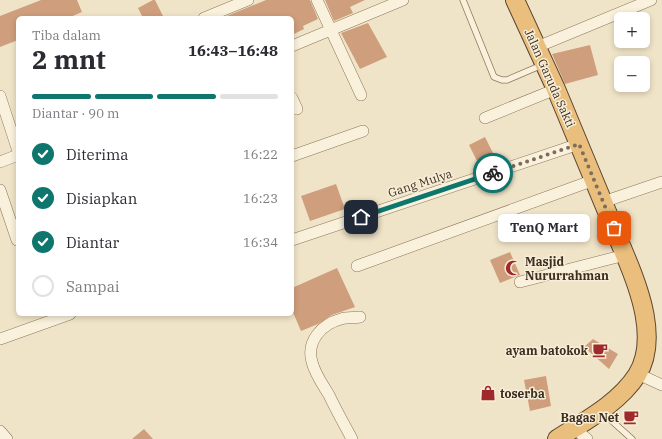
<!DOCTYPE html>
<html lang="id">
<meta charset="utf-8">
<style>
body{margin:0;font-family:"IBM Plex Serif",serif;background:#f2f2f3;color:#2b2b33;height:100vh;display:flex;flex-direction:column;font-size:15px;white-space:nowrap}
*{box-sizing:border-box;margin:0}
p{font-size:13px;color:#7c7c81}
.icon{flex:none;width:22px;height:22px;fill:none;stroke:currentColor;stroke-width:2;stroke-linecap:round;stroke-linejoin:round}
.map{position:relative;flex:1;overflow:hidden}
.details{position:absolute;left:16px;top:16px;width:278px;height:300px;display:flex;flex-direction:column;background:#fff;border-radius:6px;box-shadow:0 2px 6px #0003}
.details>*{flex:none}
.tools{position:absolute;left:614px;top:12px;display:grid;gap:8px}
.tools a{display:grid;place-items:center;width:36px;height:36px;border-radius:6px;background:#fff;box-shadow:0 2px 6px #0003;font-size:20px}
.pin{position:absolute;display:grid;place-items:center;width:34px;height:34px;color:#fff;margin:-17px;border-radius:8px;box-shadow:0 2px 6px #0006}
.courier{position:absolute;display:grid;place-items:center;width:40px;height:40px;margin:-20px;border:3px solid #0f766e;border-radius:50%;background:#fff;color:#222;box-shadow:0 1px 5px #0007}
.bubble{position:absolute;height:28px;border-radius:6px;background:#fff;box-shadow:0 2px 6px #0003;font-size:13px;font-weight:800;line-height:28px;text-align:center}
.overview em{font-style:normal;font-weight:800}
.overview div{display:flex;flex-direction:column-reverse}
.overview{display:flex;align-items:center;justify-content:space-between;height:68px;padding:0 16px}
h1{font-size:26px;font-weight:800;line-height:30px}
.bar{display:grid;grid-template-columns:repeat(4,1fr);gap:6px 4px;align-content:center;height:48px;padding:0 16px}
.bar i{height:5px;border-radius:3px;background:#e1e1e2}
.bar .selected{background:#0f766e}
.bar p{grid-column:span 4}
ol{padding:0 16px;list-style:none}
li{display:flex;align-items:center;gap:12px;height:44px}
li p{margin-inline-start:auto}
li .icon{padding:4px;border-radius:50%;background:#0f766e;color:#fff;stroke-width:4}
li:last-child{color:#7c7c81}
li i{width:22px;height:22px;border:2px solid #e1e1e2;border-radius:50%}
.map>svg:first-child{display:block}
.building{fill:#cf9f7d}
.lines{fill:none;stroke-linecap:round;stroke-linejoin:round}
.service-casing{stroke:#8d765c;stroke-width:7}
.minor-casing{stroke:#8d765c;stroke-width:12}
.trunk-casing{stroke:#5b4430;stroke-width:20}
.service{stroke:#faf1dc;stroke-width:5.5}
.minor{stroke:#faf1dc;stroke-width:11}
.trunk{stroke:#eabe7c;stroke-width:18}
.done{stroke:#7c6e5b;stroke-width:4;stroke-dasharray:0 7.2}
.route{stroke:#0f766e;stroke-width:5}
.labels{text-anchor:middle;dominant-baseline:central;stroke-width:3;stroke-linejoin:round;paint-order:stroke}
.street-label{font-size:12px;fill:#3d2e20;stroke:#f7eed8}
.poi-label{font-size:12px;font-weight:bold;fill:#3d2e20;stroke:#f7eed8;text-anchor:start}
</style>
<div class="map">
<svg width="662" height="439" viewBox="0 0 662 439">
<rect width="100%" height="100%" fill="#f0e4c8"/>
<path class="building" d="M41 0H77L82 12 68 18H18V40L0 47V16Z
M153 0H155L164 18H143L138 8Z
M266 0H310L318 19 303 26 304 29 292 35V18H222Z
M325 0H365L350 7 353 13 334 21Z
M368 23 387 57 360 69 341 33Z
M590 45 598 75 565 84 552 54Z
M485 137 497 161 481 169 469 145Z
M336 184 345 209 310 221 301 196Z
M510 252 520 275 500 283 490 260Z
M337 268 355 307 332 315 318 324 301 331 292 310V288Z
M593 339 618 354 609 369 584 347Z
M546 376 551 406 530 411 524 380Z
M144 429 153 439H132Z"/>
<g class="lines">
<g class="service-casing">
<path id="service" d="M463 0 494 77 502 80H507L542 65
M603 413 632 439"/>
</g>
<g class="minor-casing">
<path id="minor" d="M317 0 361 95
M204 18 248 0
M292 46 403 0
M537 47 651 0
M0 96 18 151
M292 98 297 109
M485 118 556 89
M292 156 363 131
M0 162 18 155
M0 190 17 240
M603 202 662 182
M292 240 579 144
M357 266 594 180
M520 282 625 255
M0 339 70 314
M638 374 662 385
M574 428 587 439
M0 431 7 439
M352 439C344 424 336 410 329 395 323 385 315 374 312 362 306 341 322 324 341 319 347 317 354 318 360 317"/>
</g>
<g class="trunk-casing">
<path id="trunk" d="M515 0 556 89 625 255C639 288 659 340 637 375 619 403 585 421 557 439"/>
</g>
<use href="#service" class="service"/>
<use href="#minor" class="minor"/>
<use href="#trunk" class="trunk"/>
</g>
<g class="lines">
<path class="done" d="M493 173 579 144 614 228"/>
<path class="route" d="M361 217 493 173"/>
</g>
<defs>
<g id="mosque-bare" transform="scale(1.2)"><path d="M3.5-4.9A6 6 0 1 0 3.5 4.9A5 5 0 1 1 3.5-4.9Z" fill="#9e2a2b" stroke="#f7eed8" stroke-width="2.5" paint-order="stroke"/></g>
<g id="cafe-bare" transform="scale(1.2)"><path d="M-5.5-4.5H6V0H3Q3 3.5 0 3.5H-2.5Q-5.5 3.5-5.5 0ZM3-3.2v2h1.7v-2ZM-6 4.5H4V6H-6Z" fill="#9e2a2b" stroke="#f7eed8" stroke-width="2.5" paint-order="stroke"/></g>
<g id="shop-bare" transform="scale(1.2)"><path d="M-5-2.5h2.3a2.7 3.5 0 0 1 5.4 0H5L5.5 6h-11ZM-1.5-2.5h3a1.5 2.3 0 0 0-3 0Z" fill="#9e2a2b" stroke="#f7eed8" stroke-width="2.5" paint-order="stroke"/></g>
</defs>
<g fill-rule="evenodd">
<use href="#mosque-bare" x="513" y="268"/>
<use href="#cafe-bare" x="600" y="350"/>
<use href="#shop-bare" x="488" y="393"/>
<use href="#cafe-bare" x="631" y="417"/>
</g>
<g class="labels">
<g class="street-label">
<text transform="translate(550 78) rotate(66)">Jalan Garuda Sakti</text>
<text transform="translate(420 183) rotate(-18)">Gang Mulya</text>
</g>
<g class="poi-label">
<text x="525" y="261">Masjid<tspan x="525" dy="14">Nururrahman</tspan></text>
<text x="588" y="350" text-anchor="end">ayam batokok</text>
<text x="500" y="393">toserba</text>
<text x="619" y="417" text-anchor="end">Bagas Net</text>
</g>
</g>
</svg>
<div class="tools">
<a>+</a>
<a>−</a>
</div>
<div class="pin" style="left:614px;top:228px;background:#ea580c"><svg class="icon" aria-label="bag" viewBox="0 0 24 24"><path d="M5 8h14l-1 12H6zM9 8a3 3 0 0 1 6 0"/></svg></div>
<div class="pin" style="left:361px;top:217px;background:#1f2937"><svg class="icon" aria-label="home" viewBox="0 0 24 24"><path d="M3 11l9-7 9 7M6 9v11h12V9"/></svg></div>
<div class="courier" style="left:493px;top:173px"><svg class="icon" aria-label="bike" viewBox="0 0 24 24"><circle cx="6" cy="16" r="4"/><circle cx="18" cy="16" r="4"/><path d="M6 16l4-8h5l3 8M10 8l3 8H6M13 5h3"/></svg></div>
<div class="bubble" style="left:498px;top:214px;width:92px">TenQ Mart</div>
<section class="details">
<div class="overview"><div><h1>2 mnt</h1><p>Tiba dalam</p></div><em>16:43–16:48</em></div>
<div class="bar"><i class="selected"></i><i class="selected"></i><i class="selected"></i><i></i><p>Diantar · 90 m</p></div>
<ol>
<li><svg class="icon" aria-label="check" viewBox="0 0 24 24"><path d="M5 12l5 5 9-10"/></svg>Diterima<p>16:22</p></li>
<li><svg class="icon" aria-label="check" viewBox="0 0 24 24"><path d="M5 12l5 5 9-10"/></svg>Disiapkan<p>16:23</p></li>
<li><svg class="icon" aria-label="check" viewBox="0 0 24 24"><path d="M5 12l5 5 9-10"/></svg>Diantar<p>16:34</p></li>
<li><i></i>Sampai</li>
</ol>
</section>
</div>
